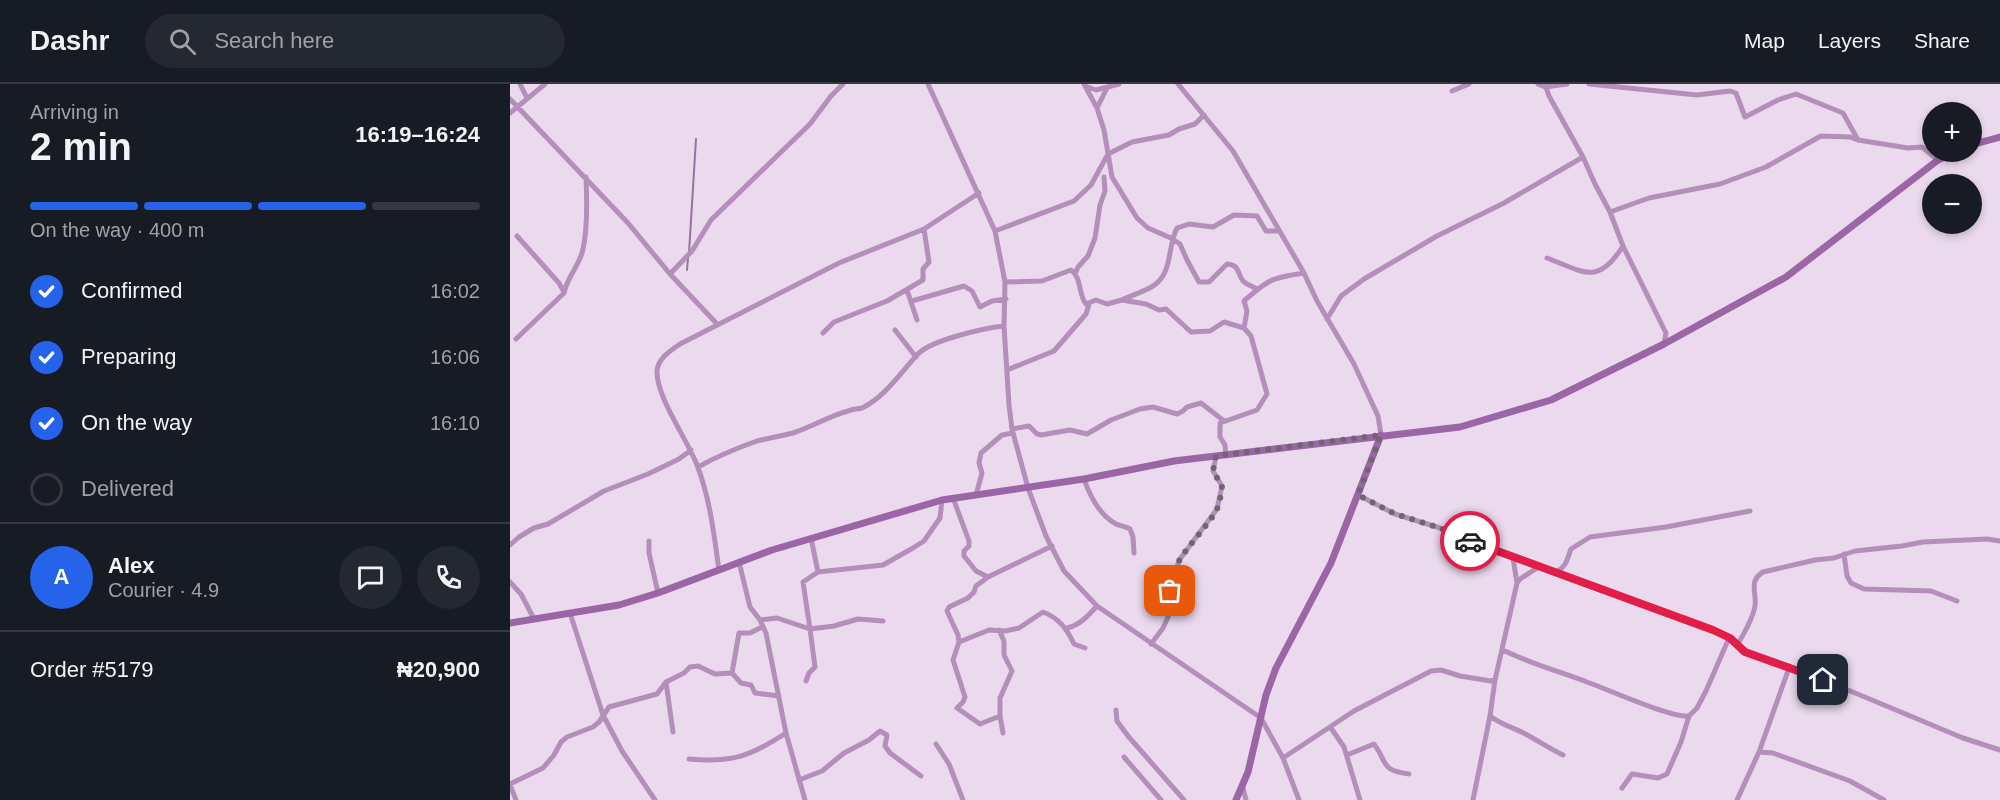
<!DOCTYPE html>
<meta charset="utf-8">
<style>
body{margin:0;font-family:Arial,sans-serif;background:#242831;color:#f1f3f6;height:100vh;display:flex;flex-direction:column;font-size:22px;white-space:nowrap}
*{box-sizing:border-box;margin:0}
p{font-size:20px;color:#9ea1a6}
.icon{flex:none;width:33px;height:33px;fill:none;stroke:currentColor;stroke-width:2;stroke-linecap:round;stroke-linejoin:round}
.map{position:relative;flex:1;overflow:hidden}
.side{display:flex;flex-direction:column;background:#171b24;width:510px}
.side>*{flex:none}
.controls{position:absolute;left:1412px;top:18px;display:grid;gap:12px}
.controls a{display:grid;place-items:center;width:60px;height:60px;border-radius:50%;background:#171b24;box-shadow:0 3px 9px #0003;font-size:30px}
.pin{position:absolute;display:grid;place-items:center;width:51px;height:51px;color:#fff;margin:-26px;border-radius:12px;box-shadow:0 3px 9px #0006}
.courier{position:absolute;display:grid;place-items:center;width:60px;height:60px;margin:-30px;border:4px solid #e11d48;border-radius:50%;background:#fff;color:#222;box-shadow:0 2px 8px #0007}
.head em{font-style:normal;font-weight:600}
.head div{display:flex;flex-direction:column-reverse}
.head{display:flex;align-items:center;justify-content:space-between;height:102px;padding:0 30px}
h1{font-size:39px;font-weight:600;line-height:45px}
.bar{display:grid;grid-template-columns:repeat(4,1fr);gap:9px 6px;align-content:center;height:72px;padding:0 30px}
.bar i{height:8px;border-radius:4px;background:#363941}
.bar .active{background:#2563eb}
.bar p{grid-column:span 4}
.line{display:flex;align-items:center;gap:15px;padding:0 30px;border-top:2px solid #363941}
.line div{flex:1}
.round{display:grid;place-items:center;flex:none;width:63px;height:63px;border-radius:32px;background:#242831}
ol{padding:0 30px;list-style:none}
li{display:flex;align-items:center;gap:18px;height:66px}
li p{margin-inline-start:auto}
li .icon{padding:6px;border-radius:50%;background:#2563eb;color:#fff;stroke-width:4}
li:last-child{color:#9ea1a6}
li i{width:33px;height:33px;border:3px solid #363941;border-radius:50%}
header{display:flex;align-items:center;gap:36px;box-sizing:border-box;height:84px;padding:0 30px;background:#171b24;border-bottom:2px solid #363941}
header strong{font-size:28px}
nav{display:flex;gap:33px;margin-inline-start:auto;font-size:21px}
.search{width:420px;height:54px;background:#242831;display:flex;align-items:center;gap:15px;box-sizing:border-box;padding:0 21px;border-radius:33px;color:#9ea1a6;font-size:22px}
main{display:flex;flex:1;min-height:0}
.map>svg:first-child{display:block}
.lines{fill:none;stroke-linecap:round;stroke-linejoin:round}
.stream{stroke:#98729f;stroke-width:2}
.street{stroke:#b38fba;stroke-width:5}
.secondary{stroke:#9b66a6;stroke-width:7}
.done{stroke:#706672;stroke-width:6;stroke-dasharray:0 10.8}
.route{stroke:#e11d48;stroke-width:8}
</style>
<header>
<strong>Dashr</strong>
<div class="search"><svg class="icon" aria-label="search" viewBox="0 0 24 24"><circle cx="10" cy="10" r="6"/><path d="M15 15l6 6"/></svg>Search here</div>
<nav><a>Map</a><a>Layers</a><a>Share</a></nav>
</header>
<main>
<section class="side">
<div class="head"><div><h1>2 min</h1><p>Arriving in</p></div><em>16:19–16:24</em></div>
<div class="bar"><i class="active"></i><i class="active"></i><i class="active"></i><i></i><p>On the way · 400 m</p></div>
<ol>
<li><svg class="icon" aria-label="check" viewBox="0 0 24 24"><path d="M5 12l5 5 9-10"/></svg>Confirmed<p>16:02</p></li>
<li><svg class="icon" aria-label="check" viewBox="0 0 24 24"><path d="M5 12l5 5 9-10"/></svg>Preparing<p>16:06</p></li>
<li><svg class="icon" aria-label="check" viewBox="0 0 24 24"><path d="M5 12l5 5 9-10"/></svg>On the way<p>16:10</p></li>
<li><i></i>Delivered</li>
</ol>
<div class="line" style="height:108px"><b class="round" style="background:#2563eb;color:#fff">A</b><div><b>Alex</b><p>Courier · 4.9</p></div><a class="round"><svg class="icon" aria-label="chat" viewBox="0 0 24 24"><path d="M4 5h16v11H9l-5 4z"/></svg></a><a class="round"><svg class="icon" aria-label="phone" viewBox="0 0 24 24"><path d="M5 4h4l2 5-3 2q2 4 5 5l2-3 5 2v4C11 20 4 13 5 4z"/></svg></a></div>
<div class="line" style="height:78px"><div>Order #5179</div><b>₦20,900</b></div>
</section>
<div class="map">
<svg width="1490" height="716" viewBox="0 0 1490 716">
<rect width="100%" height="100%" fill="#ebdaee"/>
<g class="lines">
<path class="stream" d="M179 169 186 55
M177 186 178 174"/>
<path class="street" d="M10 0 17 14
M418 0 485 147 495 198 494 242 499 321 502 345 518 404 536 452 554 487 587 522 751 634 773 674 789 716
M574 0 587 24 594 46 602 93 627 134 638 144 661 154 670 160 677 176 689 198H699L717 180C730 181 727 189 733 197 736 200 743 203 747 205
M668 0 723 67 794 189 807 217 844 280 868 332 871 351
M1028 0 1035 3 1057 0
M1035 0 1039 12 1073 73 1085 100 1100 128 1113 162 1156 249 1154 260
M1079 0 1187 11 1220 7 1226 9 1235 33 1268 16 1286 10 1333 29 1348 56
M575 2 586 6 609 0
M942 7 959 0
M0 15 118 139 160 190 208 241
M587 24 597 4
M0 29 35 0
M1100 128 1139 114 1210 100 1256 83 1311 52 1340 53 1348 56 1398 64 1412 63 1428 76
M485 147 564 117 581 101 598 70 622 58 659 51 669 45 685 40 694 31
M7 152 49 199 54 208
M1037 174C1074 188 1088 202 1113 162
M160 190 182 167 201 136 300 40 321 12 333 0
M565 190 568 183 578 172 585 154 590 121 595 107 594 93
M495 198 532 197 561 186C572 194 568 210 576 220L586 216 597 220 612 216 636 220 649 226 656 225 681 248 700 247 714 238 734 244
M397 206 407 236
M614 215C624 210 641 206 648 198 662 185 658 161 667 144L679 140 703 143 724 131 747 132 756 147H768
M402 217 454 202 462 207 470 223 482 217 496 215
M817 235 831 212 854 195 927 152 994 119 1073 73
M385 246 406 273
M313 249 324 238 377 217 413 196V185L419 178 414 145
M6 255 54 209C57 193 70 181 73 165 78 143 77 115 76 93
M497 286 544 267 576 230 579 220
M502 345 519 342 527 350 531 351 560 346 577 350 601 336 630 325 643 323 667 330 673 327 677 323 691 319 714 337
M716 371 715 361 710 353V339L747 326 757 310 741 252 734 244 737 227 734 217C759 195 761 194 794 189
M188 383C206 373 227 364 247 357 259 354 271 352 283 349 302 343 319 332 338 327 343 325 348 325 352 324 375 313 391 288 408 270 421 256 475 244 494 242
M574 395C580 412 589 431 606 440 610 442 615 442 620 445L623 453 624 469
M466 411 472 389 469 379 471 369 492 351 503 349
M848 411 885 430 930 444 1003 474 1046 488 1060 495 1203 546 1219 554 1235 568 1338 606 1453 654 1490 666
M443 414 459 457V462L454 467V472L466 487 478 493
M301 454 308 488 293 498 300 545 324 542 348 535 373 537
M139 457V469L148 509
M0 461 9 453 24 444 38 440 94 407 138 390 169 375 181 366
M1334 470 1337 492 1341 499 1354 505 1421 507 1447 517
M229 478 240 523 250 536 256 549 276 649 295 716
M209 486C204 451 200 414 187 381 177 355 147 314 147 288 147 275 160 267 170 260L329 179 414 145 469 109
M308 488 373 481 403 464 414 457 430 434 432 416
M1046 488C1057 482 1057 475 1061 465L1080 453 1156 443 1240 427
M0 498 11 510 24 535
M1007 499 1010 495 1030 482
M60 529 93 631 112 667 145 716
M250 536 267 534 300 545 305 583 299 589 296 597
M252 543 240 549H229L222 589 231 599 241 601 245 609 269 612
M557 544C570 541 578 532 587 522
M489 546 494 557V571L502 587 490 614V632L493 649
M449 558 479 546 495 547 509 544 533 528C549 534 557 545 564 560L575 564
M641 560 653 544 664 520 660 499 670 475 707 425 712 402 703 387 706 372
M1227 562C1233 550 1243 536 1245 522 1247 509 1238 497 1253 488L1305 476 1324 474 1345 467 1392 462 1413 458 1477 455 1490 457
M993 566C1021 580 1048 587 1077 598 1097 605 1161 634 1179 632
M156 598 163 648
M606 626 607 637 618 652 674 716
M490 632 470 640 447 624 453 618 455 613 443 576 449 558 448 551 437 527 439 523 458 514 464 508 466 502 478 493 542 462
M980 632C993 642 1006 644 1019 652 1030 658 1041 665 1053 671
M821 644 834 663 850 716
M426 660 439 680 453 716
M1249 668 1263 669 1340 697 1374 716
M837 671 864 660C878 678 869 686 899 690
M614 673 651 716
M773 674 844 627 921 587 931 586 950 592 981 597 985 596 1007 499 1003 474
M179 675C222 679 241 672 276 649
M289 696 312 687 334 669 359 656 370 647 377 651 375 662 380 669 411 692
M0 700 33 684 44 671 51 658 57 653 83 643 89 638 99 623 147 610 156 598 174 589 180 583 188 582 205 590 222 589
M0 701 6 716
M733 704 736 716
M1112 704 1122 690 1148 694 1157 690 1171 658 1179 632 1187 624 1196 607 1219 554
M963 716 980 632 985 596
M1227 716 1249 668 1279 584"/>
<path class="secondary" d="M1461 61 1490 53
M0 539 109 521 148 509 262 466 432 416 574 395 664 377 950 343 1041 316 1154 260 1276 193 1428 76 1444 68
M726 716 738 688 756 611 766 584 821 479 871 351"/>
</g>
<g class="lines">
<path class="done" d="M660 507C658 477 694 450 707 425 710 419 711 409 712 402L703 387 706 372 871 351 848 411 885 430 930 444 960 457"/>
<path class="route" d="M960 457 1203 546 1220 554 1235 568 1313 596"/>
</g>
</svg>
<div class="controls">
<a>+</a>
<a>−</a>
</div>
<div class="pin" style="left:660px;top:507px;background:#ea580c"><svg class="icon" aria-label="bag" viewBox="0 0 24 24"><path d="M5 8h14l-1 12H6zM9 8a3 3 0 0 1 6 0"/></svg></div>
<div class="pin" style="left:1313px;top:596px;background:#1f2937"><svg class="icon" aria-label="home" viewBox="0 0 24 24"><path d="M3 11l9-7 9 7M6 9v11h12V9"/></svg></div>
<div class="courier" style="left:960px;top:457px"><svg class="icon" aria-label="car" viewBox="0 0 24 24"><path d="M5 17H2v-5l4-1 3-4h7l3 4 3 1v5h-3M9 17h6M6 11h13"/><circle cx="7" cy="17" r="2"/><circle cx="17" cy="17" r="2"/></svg></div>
</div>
</main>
